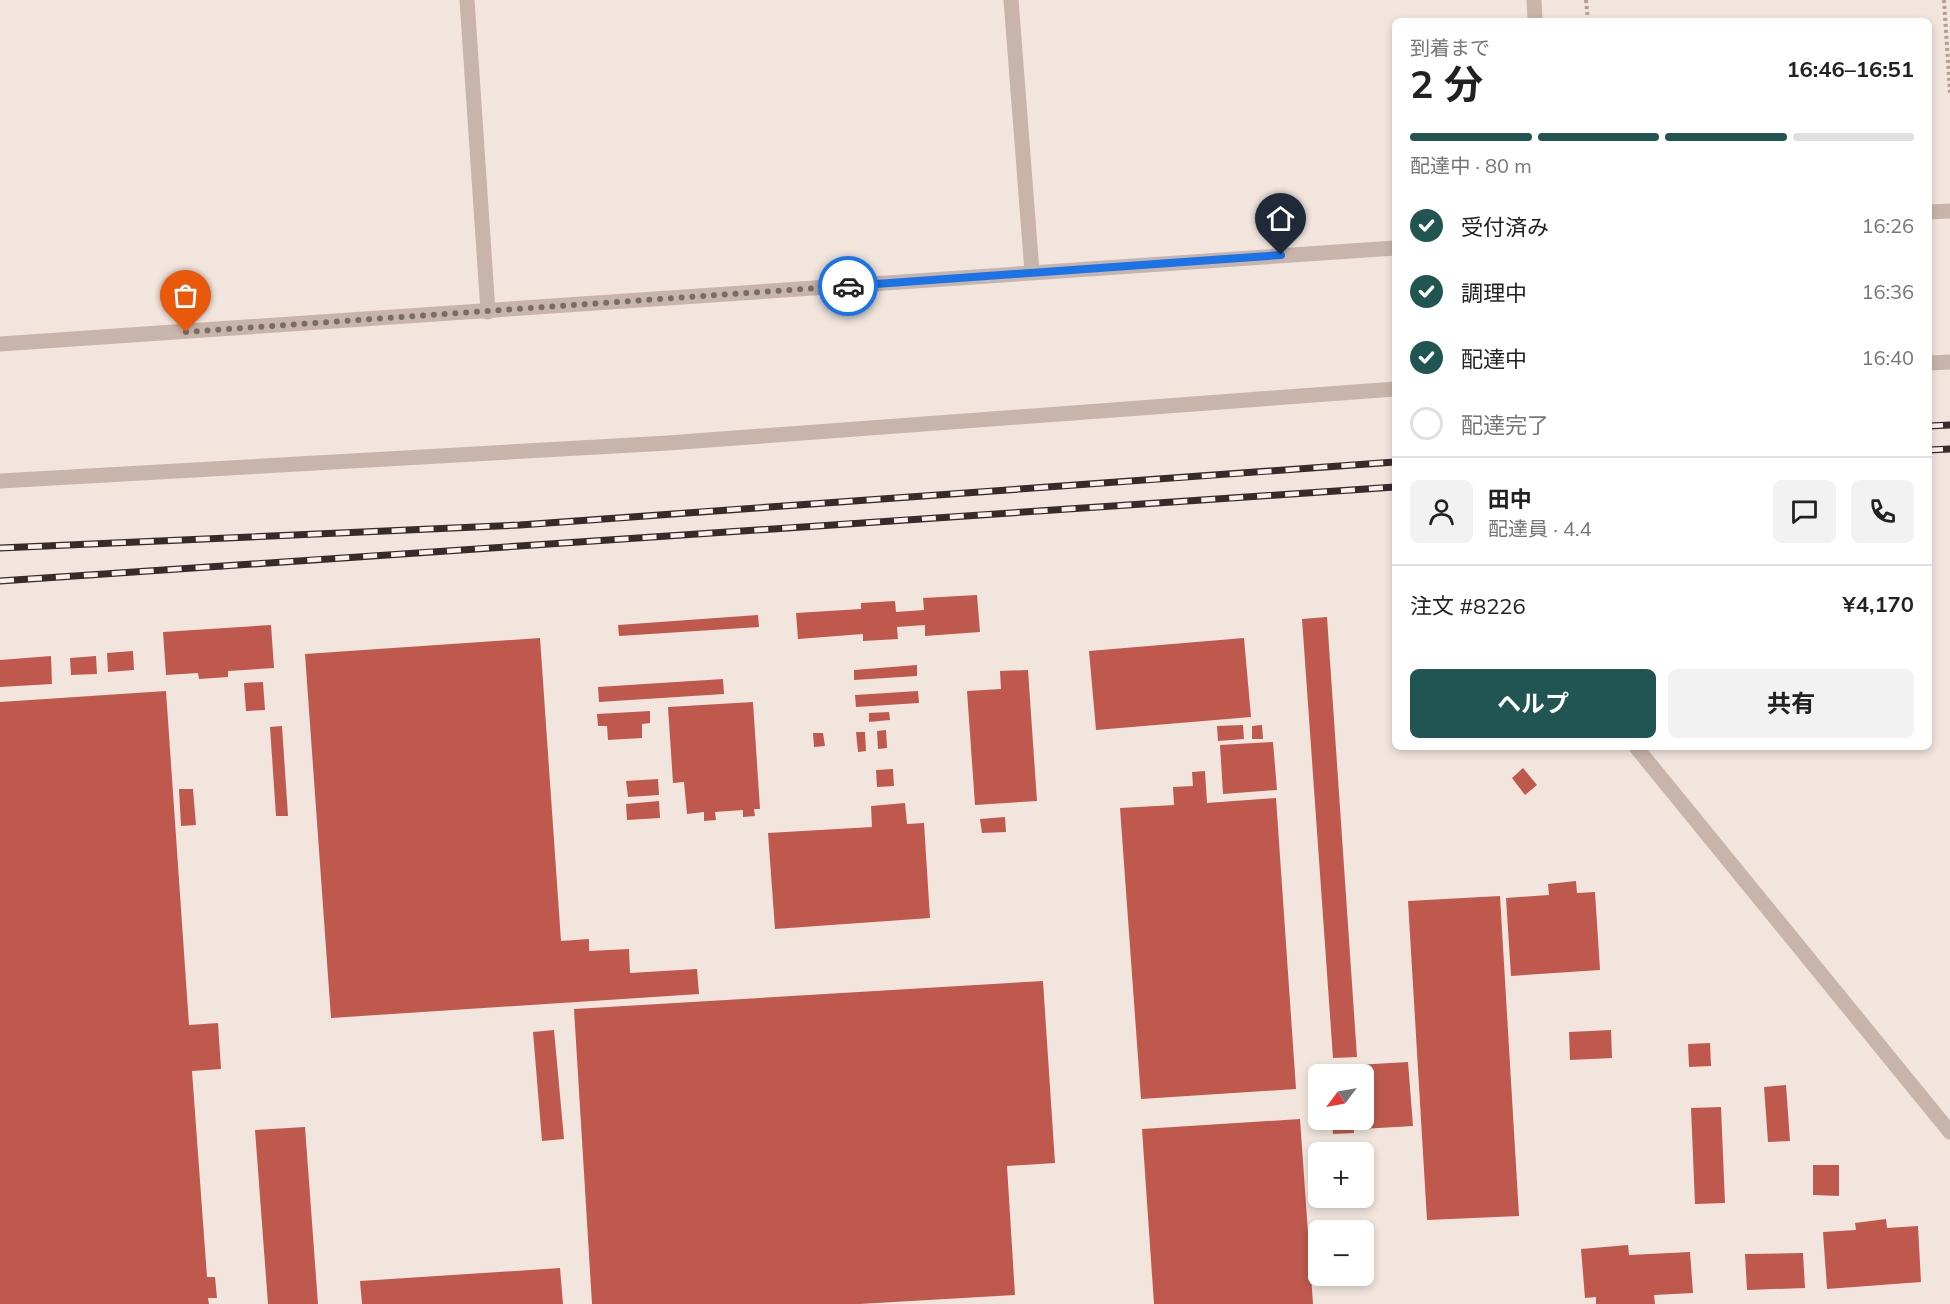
<!DOCTYPE html>
<html lang="ja">
<meta charset="utf-8">
<style>
body{margin:0;font-family:Mulish,"Noto Sans JP",sans-serif;background:#f2f2f2;color:#222;height:100vh;display:flex;flex-direction:column;font-size:22px;white-space:nowrap}
*{box-sizing:border-box;margin:0}
p{font-size:20px;color:#767676}
.icon{flex:none;width:33px;height:33px;fill:none;stroke:currentColor;stroke-width:2;stroke-linecap:round;stroke-linejoin:round}
.map{position:relative;flex:1;overflow:hidden}
.side{position:absolute;left:1392px;top:18px;width:540px;height:732px;display:flex;flex-direction:column;background:#fff;border-radius:9px;box-shadow:0 3px 9px #0003}
.side>*{flex:none}
.needle{width:39px;rotate:238deg}
.buttons{position:absolute;left:1308px;top:1064px;display:grid;gap:12px}
.buttons a{display:grid;place-items:center;width:66px;height:66px;border-radius:9px;background:#fff;box-shadow:0 3px 9px #0003;font-size:30px}
.pin{position:absolute;display:grid;place-items:center;width:51px;height:51px;color:#fff;margin:-62px -26px;border-radius:50% 50% 50% 0;rotate:-45deg;box-shadow:0 0 6px #0007}
.pin .icon{rotate:45deg}
.courier{position:absolute;display:grid;place-items:center;width:60px;height:60px;margin:-30px;border:4px solid #1a73e8;border-radius:50%;background:#fff;color:#222;box-shadow:0 2px 8px #0007}
.summary em{font-style:normal;font-weight:700}
.summary div{display:flex;flex-direction:column-reverse}
.summary{display:flex;align-items:center;justify-content:space-between;height:102px;padding:0 18px}
h1{font-size:39px;font-weight:700;line-height:45px}
.bar{display:grid;grid-template-columns:repeat(4,1fr);gap:9px 6px;align-content:center;height:72px;padding:0 18px}
.bar i{height:8px;border-radius:4px;background:#e0e0e0}
.bar .current{background:#215552}
.bar p{grid-column:span 4}
.line{display:flex;align-items:center;gap:15px;padding:0 18px;border-top:2px solid #e0e0e0}
.line div{flex:1}
.round{display:grid;place-items:center;flex:none;width:63px;height:63px;border-radius:9px;background:#f2f2f2}
ol{padding:0 18px;list-style:none}
li{display:flex;align-items:center;gap:18px;height:66px}
li p{margin-inline-start:auto}
li .icon{padding:6px;border-radius:50%;background:#215552;color:#fff;stroke-width:4}
li:last-child{color:#767676}
li i{width:33px;height:33px;border:3px solid #e0e0e0;border-radius:50%}
.primary-button{display:flex;gap:12px;margin-top:auto;padding:12px 18px}
.primary-button a{flex:1;height:69px;border-radius:9px;background:#215552;color:#fff;font-size:24px;font-weight:700;line-height:69px;text-align:center}
.primary-button a+a{background:#f2f2f2;color:#222}
.map>svg:first-child{display:block}
.building{fill:#bf594e}
.lines{fill:none;stroke-linecap:round;stroke-linejoin:round}
.path{stroke:#b49e94;stroke-width:4;stroke-dasharray:3 3;stroke-linecap:butt}
.minor{stroke:#c8b4aa;stroke-width:15}
.rail-casing{stroke:#362b29;stroke-width:7}
.rail{stroke:#f9f0ea;stroke-width:4.5;stroke-dasharray:14;stroke-linecap:butt}
.done{stroke:#776c68;stroke-width:6;stroke-dasharray:0 10.8}
.route{stroke:#1a73e8;stroke-width:8}
</style>
<div class="map">
<svg width="1950" height="1304" viewBox="0 0 1950 1304">
<rect width="100%" height="100%" fill="#f1e5de"/>
<path class="building" d="M977 595 980 632 925 636V625L897 627 898 639 863 641V634L798 639 796 613 861 609V603L895 601 896 612 924 610 923 598Z
M758 615 759 627 619 636 618 625Z
M1327 617 1357 1057 1333 1058 1302 619Z
M271 625 274 668 228 671V677L199 679 198 673 166 675 163 632Z
M540 638 561 941 589 939V951L629 949 630 973 697 969 699 994 331 1018 305 654Z
M1244 638 1251 717 1096 730 1089 651Z
M133 651 134 670 108 672 107 653Z
M51 656 52 684 0 687V660Z
M96 656 97 674 71 675 70 658Z
M917 665V676L854 680V670Z
M1028 670 1037 801 975 805 967 691 1001 689 1000 671Z
M723 679 724 694 599 702 598 687Z
M263 682 265 710 246 711 244 683Z
M166 691 189 1025 218 1023 221 1069 192 1071 207 1277H215L217 1298H208L209 1304H0V702Z
M918 691 919 703 856 707 855 695Z
M753 702 760 809H754L755 816 743 817V810L715 812 716 820 704 821V812L687 814 684 782 673 783 668 707Z
M650 711V723L642 724V738L608 740 607 726H598L597 714Z
M889 712 890 720 869 722V713Z
M1243 725 1244 739 1218 741 1217 726Z
M1262 725 1263 739H1252V726Z
M282 726 288 816H276L270 727Z
M886 730 887 748 878 749 877 731Z
M856 732H865L866 751 858 752Z
M813 733H823L825 746 814 747Z
M1273 742 1277 790 1223 794 1220 745Z
M1523 768 1537 785 1525 795 1512 778Z
M893 769 894 786 877 787 876 770Z
M1205 771 1207 803 1276 798 1296 1089 1141 1099 1120 808 1174 805 1173 787 1193 786 1192 772Z
M658 779 659 795 628 797 626 781Z
M179 789H193L196 825 181 826Z
M659 801 660 818 627 820 626 804Z
M905 803 907 824 924 823 930 918 775 929 768 833 872 827 871 806Z
M1005 817 1006 832 982 833 980 819Z
M1576 881 1577 893 1595 892 1600 970 1511 976 1506 898 1549 895 1548 884Z
M1500 896 1519 1216 1427 1220 1408 901Z
M1043 981 1055 1163 1007 1166 1015 1295 859 1304H592L574 1009Z
M554 1030 564 1139 542 1141 533 1032Z
M1611 1030 1612 1058 1570 1060 1569 1032Z
M1710 1043 1711 1066 1689 1067 1688 1044Z
M1408 1062 1413 1126 1361 1129 1360 1119H1364V1074H1357L1356 1065Z
M1786 1085 1790 1141 1768 1142 1764 1087Z
M1721 1107 1725 1203 1695 1204 1691 1108Z
M1300 1119 1313 1304H1154L1142 1129Z
M1332 1119H1353L1354 1133 1333 1134Z
M305 1127 318 1304H268L255 1130Z
M1813 1165H1839V1196L1813 1195Z
M1886 1219 1887 1228 1918 1226 1921 1282 1827 1289 1823 1232 1856 1230 1855 1223Z
M1628 1245 1629 1255 1690 1252 1693 1293 1654 1295 1655 1304H1596V1297L1585 1298 1581 1249Z
M1803 1253 1805 1288 1747 1290 1745 1254Z
M560 1268 563 1304H362L360 1281Z"/>
<g class="lines">
<path class="path" d="M1586 0 1588 21
M1944 0 1950 93"/>
<path class="minor" d="M467 0 488 312
M1011 0 1032 272
M1534 0 1535 21
M1929 212 1950 211
M0 344 1395 248
M1929 363 1950 362
M0 481 668 443 1395 389
M1636 747 1950 1132"/>
<g class="rail-casing">
<path id="rail" d="M1929 426 1950 425
M1929 450 1950 449
M0 548 520 525 1395 462
M0 581 1395 487"/>
</g>
<use href="#rail" class="rail"/>
</g>
<g class="lines">
<path class="done" d="M186 332 848 286"/>
<path class="route" d="M848 286 1281 255"/>
</g>
</svg>
<div class="buttons">
<a><svg class="needle" viewBox="-14 -14 28 28"><path d="M0-13l5 13h-10z" fill="#e53935"/><path d="M0 13l5-13h-10z" fill="#767676"/></svg></a>
<a>+</a>
<a>−</a>
</div>
<div class="pin" style="left:186px;top:332px;background:#ea580c"><svg class="icon" aria-label="bag" viewBox="0 0 24 24"><path d="M5 8h14l-1 12H6zM9 8a3 3 0 0 1 6 0"/></svg></div>
<div class="pin" style="left:1281px;top:255px;background:#1f2937"><svg class="icon" aria-label="home" viewBox="0 0 24 24"><path d="M3 11l9-7 9 7M6 9v11h12V9"/></svg></div>
<div class="courier" style="left:848px;top:286px"><svg class="icon" aria-label="car" viewBox="0 0 24 24"><path d="M5 17H2v-5l4-1 3-4h7l3 4 3 1v5h-3M9 17h6M6 11h13"/><circle cx="7" cy="17" r="2"/><circle cx="17" cy="17" r="2"/></svg></div>
<section class="side">
<div class="summary"><div><h1>2 分</h1><p>到着まで</p></div><em>16:46–16:51</em></div>
<div class="bar"><i class="current"></i><i class="current"></i><i class="current"></i><i></i><p>配達中 · 80 m</p></div>
<ol>
<li><svg class="icon" aria-label="check" viewBox="0 0 24 24"><path d="M5 12l5 5 9-10"/></svg>受付済み<p>16:26</p></li>
<li><svg class="icon" aria-label="check" viewBox="0 0 24 24"><path d="M5 12l5 5 9-10"/></svg>調理中<p>16:36</p></li>
<li><svg class="icon" aria-label="check" viewBox="0 0 24 24"><path d="M5 12l5 5 9-10"/></svg>配達中<p>16:40</p></li>
<li><i></i>配達完了</li>
</ol>
<div class="line" style="height:108px"><a class="round"><svg class="icon" aria-label="person" viewBox="0 0 24 24"><circle cx="12" cy="8" r="4"/><path d="M4 21q1-7 8-7t8 7"/></svg></a><div><b>田中</b><p>配達員 · 4.4</p></div><a class="round"><svg class="icon" aria-label="chat" viewBox="0 0 24 24"><path d="M4 5h16v11H9l-5 4z"/></svg></a><a class="round"><svg class="icon" aria-label="phone" viewBox="0 0 24 24"><path d="M5 4h4l2 5-3 2q2 4 5 5l2-3 5 2v4C11 20 4 13 5 4z"/></svg></a></div>
<div class="line" style="height:78px"><div>注文 #8226</div><b>¥4,170</b></div>
<div class="primary-button"><a>ヘルプ</a><a>共有</a></div>
</section>
</div>
